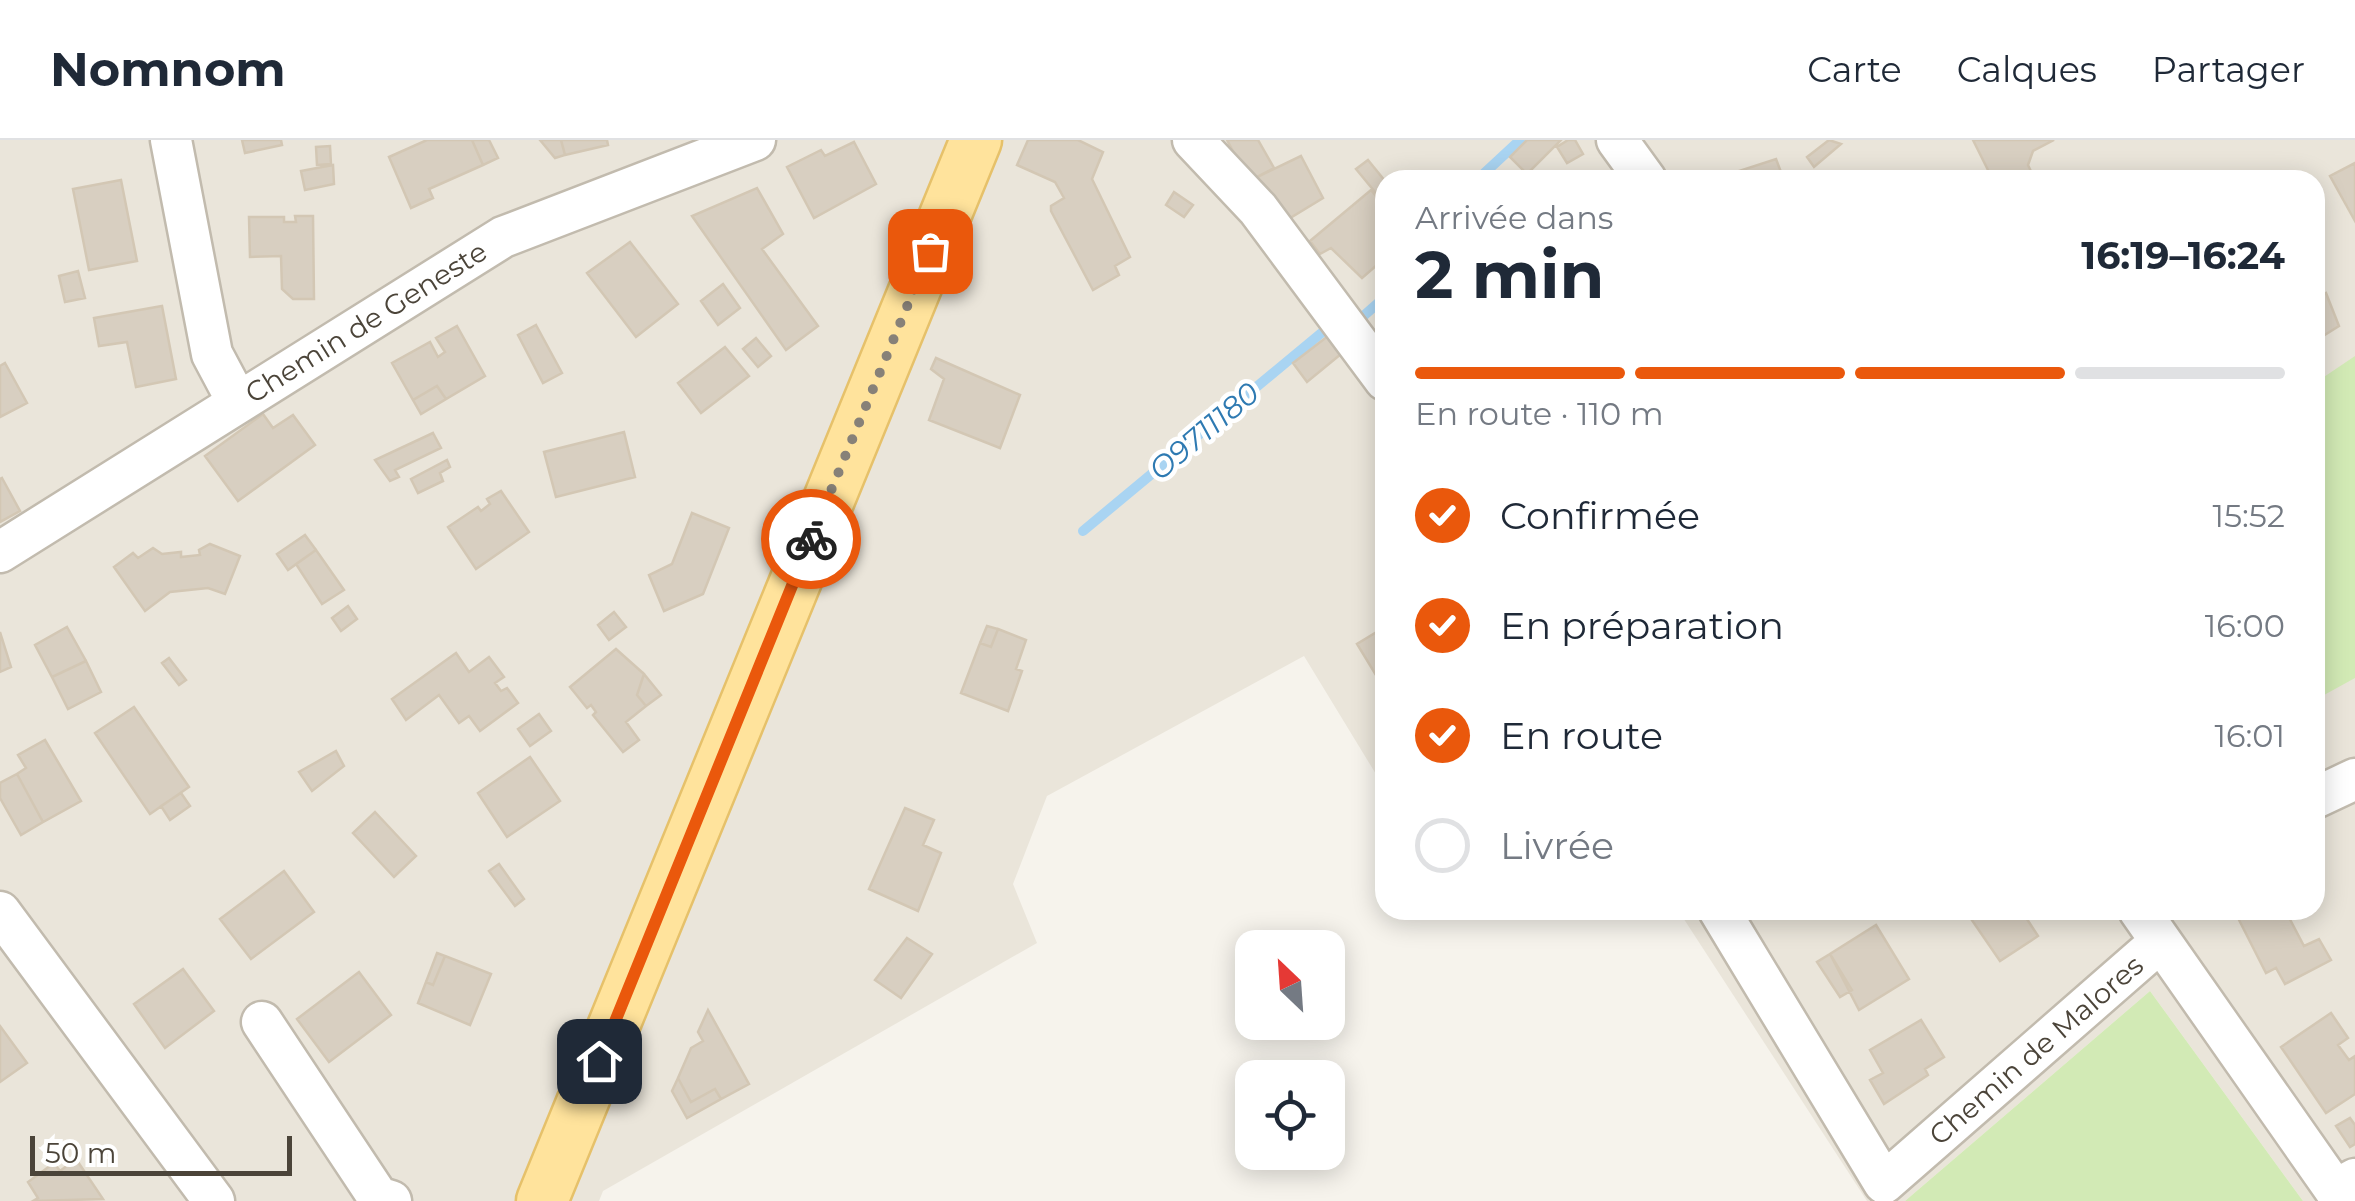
<!DOCTYPE html>
<html lang="fr">
<meta charset="utf-8">
<style>
body{margin:0;font-family:Montserrat,sans-serif;background:#f6f6f7;color:#1f2937;height:100vh;display:flex;flex-direction:column;font-size:38px;white-space:nowrap}
*{box-sizing:border-box;margin:0}
p{font-size:32px;color:#747a83}
.icon{flex:none;width:55px;height:55px;fill:none;stroke:currentColor;stroke-width:2;stroke-linecap:round;stroke-linejoin:round}
.map{position:relative;flex:1;overflow:hidden}
.drawer{position:absolute;left:1375px;top:30px;width:950px;height:750px;display:flex;flex-direction:column;background:#fff;border-radius:30px;box-shadow:0 5px 25px #0003}
.drawer>*{flex:none}
.needle{width:65px;rotate:335deg}
.buttons{position:absolute;left:1235px;top:790px;display:grid;gap:20px}
.buttons a{display:grid;place-items:center;width:110px;height:110px;border-radius:20px;background:#fff;box-shadow:0 5px 25px #0003;font-size:50px}
.scale{position:absolute;left:30px;bottom:25px;width:262px;box-sizing:border-box;padding-left:10px;border:5px solid #4b4439;border-top:0;font-size:28px;line-height:35px;white-space:nowrap;color:#4b4439;-webkit-text-stroke:8px #fff;paint-order:stroke}
.pin{position:absolute;display:grid;place-items:center;width:85px;height:85px;color:#fff;margin:-42px;border-radius:20px;box-shadow:0 5px 15px #0006}
.courier{position:absolute;display:grid;place-items:center;width:100px;height:100px;margin:-50px;border:8px solid #ea580c;border-radius:50%;background:#fff;color:#222;box-shadow:0 2px 12px #0007}
.head em{font-style:normal;font-weight:700}
.head div{display:flex;flex-direction:column-reverse}
.head{display:flex;align-items:center;justify-content:space-between;height:170px;padding:0 40px}
h1{font-size:65px;font-weight:700;line-height:75px}
.bar{display:grid;grid-template-columns:repeat(4,1fr);gap:15px 10px;align-content:center;height:120px;padding:0 40px}
.bar i{height:12px;border-radius:8px;background:#e0e1e3}
.bar .current{background:#ea580c}
.bar p{grid-column:span 4}
ol{padding:0 40px;list-style:none}
li{display:flex;align-items:center;gap:30px;height:110px}
li p{margin-inline-start:auto}
li .icon{padding:10px;border-radius:50%;background:#ea580c;color:#fff;stroke-width:4}
li:last-child{color:#747a83}
li i{width:55px;height:55px;border:5px solid #e0e1e3;border-radius:50%}
header{display:flex;align-items:center;gap:60px;box-sizing:border-box;height:140px;padding:0 50px;background:#fff;border-bottom:2px solid #e0e1e3}
header strong{font-size:48px}
nav{display:flex;gap:55px;margin-inline-start:auto;font-size:35px}
.map>svg:first-child{display:block}
.residential{fill:#eae5da}
.green{fill:#d2eab5}
.lines{fill:none;stroke-linecap:round;stroke-linejoin:round}
.stream{stroke:#a9d4f2;stroke-width:10}
.building{fill:#d8cfc1;stroke:#d3c7b4;stroke-width:2.5}
.minor-casing{stroke:#c2bbae;stroke-width:45}
.major-casing{stroke:#e6c16a;stroke-width:55}
.minor{stroke:#fff;stroke-width:40}
.major{stroke:#ffe39c;stroke-width:50}
.done{stroke:#878178;stroke-width:10;stroke-dasharray:0 18}
.route{stroke:#ea580c;stroke-width:12}
.labels{text-anchor:middle;dominant-baseline:central;stroke-width:9;stroke-linejoin:round;paint-order:stroke}
.street-label{font-size:28px;fill:#4b4439;stroke:#fff}
.water-label{font-size:30px;font-style:italic;fill:#2e7ab2;stroke:#fff}
</style>
<header>
<strong>Nomnom</strong>
<nav><a>Carte</a><a>Calques</a><a>Partager</a></nav>
</header>
<div class="map">
<svg width="2355" height="1061" viewBox="0 0 2355 1061">
<rect width="100%" height="100%" fill="#f6f3ec"/>
<path class="residential" d="M0 0H2355V1061H2303L2150 851 1905 1061H1867L1678 770H2315V40H1385V649L1304 516 1047 656 1013 744 1037 803 603 1051 599 1061H0Z"/>
<path class="green" d="M2355 216V538L2315 560V243Z
M2150 851 2303 1061H1905Z"/>
<g class="lines">
<path class="stream" d="M1477 40 1520 0
M1360 179 1385 157
M1083 391 1325 190"/>
</g>
<path class="building" d="M242 0H281L282 5 245 13Z
M427 0H472L483 25 429 49 433 58 411 68 389 17Z
M472 0H489L498 18 483 25Z
M540 0H561L565 15 555 18Z
M561 0H607L608 5 565 15Z
M1028 0H1078L1103 12 1092 39 1130 117 1115 126 1119 135 1093 150 1051 71V66L1064 58 1055 42 1017 25Z
M1227 0H1258L1274 28 1249 41Z
M1527 0H1561L1527 34 1510 17Z
M1568 0H1575L1583 14 1567 23 1557 7Z
M1829 0 1841 4 1814 27 1807 17Z
M1973 0H2054L2033 11 2028 25 2035 40H1993Z
M854 2 876 44 814 78 787 27 821 10 825 16Z
M330 6 331 24 317 25 316 7Z
M1301 16 1323 58 1277 86 1249 41Z
M1776 19 1784 40H1742L1739 31Z
M1368 20 1385 41V64L1356 29Z
M2355 23V81L2330 36Z
M333 25 334 44 305 50 301 31Z
M121 40 137 121 89 130 73 49Z
M757 48 783 94 762 109 818 186 786 210 692 76Z
M1371 50 1385 67V118L1362 138 1331 108 1320 114 1310 101Z
M1174 52 1193 65 1184 77 1166 65Z
M295 76H313L314 159H293L282 149 281 116 250 117 249 77H284V82H296Z
M630 102 678 164 636 197 587 133Z
M78 131 85 158 65 162 59 136Z
M723 144 740 168 718 185 701 161Z
M2326 153 2339 186 2315 201V158Z
M162 166 176 239 136 247 127 202 99 206 94 178Z
M536 185 562 233 543 243 518 195Z
M457 186 485 236 446 259 437 246 413 260 392 223 430 202 438 217 445 212 436 198Z
M1328 196 1341 214 1307 242 1293 223Z
M756 198 771 216 758 227 743 209Z
M725 207 749 236 701 273 678 243Z
M936 218 1020 255 1000 308 929 280 944 239 931 229Z
M5 223 27 263 0 277V226Z
M437 246 446 259 421 274 413 260Z
M263 274 273 288 293 275 315 305 238 361 205 316Z
M624 292 635 337 556 357 544 312Z
M433 293 441 308 395 330 399 337 390 341 375 320Z
M447 320 450 327 440 333 443 341 418 353 411 339Z
M2 338 20 371 0 382V339Z
M501 351 529 392 476 429 448 387 478 367 481 371 490 364 487 359Z
M692 373 729 388 703 454 664 471 649 435 672 424Z
M305 395 316 410 288 430 277 414Z
M210 404 240 416 225 454 208 448 170 452 145 471 114 427 133 413 138 418 153 408 162 414 181 412V417L200 415 199 410Z
M316 410 344 450 322 464 296 424Z
M348 466 357 479 341 491 332 478Z
M614 472 626 487 609 500 598 485Z
M987 486 998 489 991 507 980 503Z
M67 487 86 521 52 537 35 505Z
M1385 487V543L1382 545 1357 504Z
M998 489 1026 500 1016 529 1022 531 1008 571 961 553 980 503 991 507Z
M0 492 11 527 0 532Z
M616 509 644 534 637 555 646 566 626 582 639 600 623 612 593 575 596 572 591 565 587 568 570 547Z
M456 513 469 532 489 517 504 537 495 543 501 551 507 548 518 563 480 591 469 576 459 583 439 555 406 580 392 559Z
M169 518 186 540 179 545 162 523Z
M86 521 101 552 68 569 52 537Z
M644 534 661 555 646 566 637 555Z
M134 567 189 647 150 674 95 593Z
M539 574 551 591 530 606 518 589Z
M45 600 81 661 43 682 17 634 26 628 18 615Z
M336 611 344 626 312 651 299 632Z
M530 617 560 661 507 697 478 653Z
M17 634 43 682 21 695 0 658V643Z
M181 653 190 666 170 680 161 666Z
M905 668 934 680 923 705 941 713 918 771 869 749Z
M375 672 416 716 394 737 353 693Z
M499 724 524 759 515 766 489 731Z
M284 731 314 772 251 819 220 779Z
M1965 770H2021L2038 796 2000 821Z
M2234 770H2285L2304 806 2319 799 2331 820 2285 844 2276 828 2266 833Z
M1876 785 1909 839 1859 870 1830 814Z
M907 798 932 814 901 858 875 840Z
M437 813 445 816 433 845 426 842Z
M1830 814 1852 850 1840 857 1817 822Z
M445 816 491 834 470 885 418 863 426 842 433 845Z
M183 829 214 871 165 908 134 864Z
M359 832 391 875 329 922 297 879Z
M708 870 749 944 721 959 715 949 691 962 678 938 691 908 703 901 698 892Z
M2331 873 2348 898 2338 905 2349 920 2355 916V954L2326 973 2281 907Z
M1921 880 1944 917 1925 929 1928 935 1884 964 1870 940 1883 933 1870 910Z
M0 886 27 923 0 942Z
M678 938 691 962 715 949 721 959 687 978 672 951Z
M2350 978 2355 985V1004L2350 1007 2336 986Z
M76 1019 103 1059 33 1061 38 1058 28 1042 54 1023 60 1031Z"/>
<g class="lines">
<g class="minor-casing">
<path id="minor" d="M171 0 212 214 237 261
M1193 0 1258 69 1385 240
M1617 0 1646 40
M0 412 503 97 755 0
M2315 658 2355 639
M1719 770 1884 1043 2160 802
M2139 770 2335 1050 2355 1039
M0 772 214 1061
M262 882 378 1057 391 1061"/>
</g>
<g class="major-casing">
<path id="major" d="M542 1061 976 0"/>
</g>
<use href="#minor" class="minor"/>
<use href="#major" class="major"/>
</g>
<g class="lines">
<path class="done" d="M811 399 930 111"/>
<path class="route" d="M599 921 811 399"/>
</g>
<g class="labels">
<g class="street-label">
<text transform="translate(366 182) rotate(-32)">Chemin de Geneste</text>
<text transform="translate(2036 910) rotate(-41)">Chemin de Malores</text>
</g>
<g class="water-label">
<text transform="translate(1204 291) rotate(-40)">O9711180</text>
</g>
</g>
</svg>
<div class="buttons">
<a><svg class="needle" viewBox="-14 -14 28 28"><path d="M0-13l5 13h-10z" fill="#e53935"/><path d="M0 13l5-13h-10z" fill="#747a83"/></svg></a>
<a><svg class="icon" aria-label="locate" viewBox="0 0 24 24"><circle cx="12" cy="12" r="6"/><path d="M12 2v4M12 18v4M2 12h4M18 12h4"/></svg></a>
</div>
<div class="scale">50 m</div>
<div class="pin" style="left:930px;top:111px;background:#ea580c"><svg class="icon" aria-label="bag" viewBox="0 0 24 24"><path d="M5 8h14l-1 12H6zM9 8a3 3 0 0 1 6 0"/></svg></div>
<div class="pin" style="left:599px;top:921px;background:#1f2937"><svg class="icon" aria-label="home" viewBox="0 0 24 24"><path d="M3 11l9-7 9 7M6 9v11h12V9"/></svg></div>
<div class="courier" style="left:811px;top:399px"><svg class="icon" aria-label="bike" viewBox="0 0 24 24"><circle cx="6" cy="16" r="4"/><circle cx="18" cy="16" r="4"/><path d="M6 16l4-8h5l3 8M10 8l3 8H6M13 5h3"/></svg></div>
<section class="drawer">
<div class="head"><div><h1>2 min</h1><p>Arrivée dans</p></div><em>16:19–16:24</em></div>
<div class="bar"><i class="current"></i><i class="current"></i><i class="current"></i><i></i><p>En route · 110 m</p></div>
<ol>
<li><svg class="icon" aria-label="check" viewBox="0 0 24 24"><path d="M5 12l5 5 9-10"/></svg>Confirmée<p>15:52</p></li>
<li><svg class="icon" aria-label="check" viewBox="0 0 24 24"><path d="M5 12l5 5 9-10"/></svg>En préparation<p>16:00</p></li>
<li><svg class="icon" aria-label="check" viewBox="0 0 24 24"><path d="M5 12l5 5 9-10"/></svg>En route<p>16:01</p></li>
<li><i></i>Livrée</li>
</ol>
</section>
</div>
